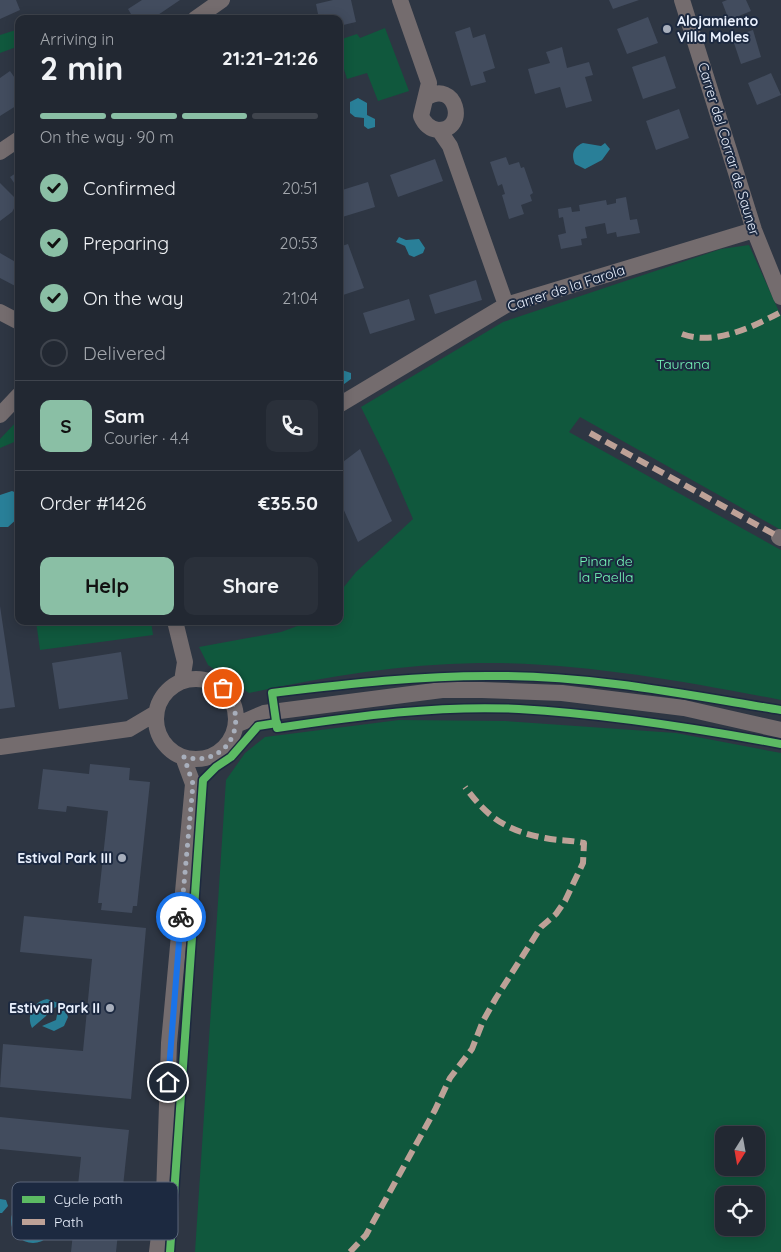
<!DOCTYPE html>
<meta charset="utf-8">
<style>
body{margin:0;font-family:Quicksand,sans-serif;background:#2a303a;color:#f1f3f6;height:100vh;display:flex;flex-direction:column;font-size:19px;white-space:nowrap}
*{box-sizing:border-box;margin:0}
p{font-size:16px;color:#a2a6ac}
.icon{flex:none;width:28px;height:28px;fill:none;stroke:currentColor;stroke-width:2;stroke-linecap:round;stroke-linejoin:round}
.map{position:relative;flex:1;overflow:hidden}
.drawer{position:absolute;left:15px;top:15px;width:328px;height:610px;display:flex;flex-direction:column;background:#222832;border-radius:10px;box-shadow:0 2px 12px #0003,0 0 0 1px #3f444d}
.drawer>*{flex:none}
.needle{width:32px;rotate:191deg}
.controls{position:absolute;left:715px;top:1126px;display:grid;gap:10px}
.controls a{display:grid;place-items:center;width:50px;height:50px;border-radius:10px;background:#222832;box-shadow:0 2px 12px #0003,0 0 0 1px #3f444d;font-size:25px}
.pin{position:absolute;display:grid;place-items:center;width:42px;height:42px;color:#fff;margin:-21px;border:2px solid #fff;border-radius:50%;box-shadow:0 1px 5px #0007}
.courier{position:absolute;display:grid;place-items:center;width:50px;height:50px;margin:-25px;border:4px solid #1a73e8;border-radius:50%;background:#fff;color:#222;box-shadow:0 1px 6px #0007}
.summary em{font-style:normal;font-weight:700}
.summary div{display:flex;flex-direction:column-reverse}
.summary{display:flex;align-items:center;justify-content:space-between;height:85px;padding:0 25px}
h1{font-size:32px;font-weight:700;line-height:38px}
.bar{display:grid;grid-template-columns:repeat(4,1fr);gap:8px 5px;align-content:center;height:60px;padding:0 25px}
.bar i{height:6px;border-radius:4px;background:#3f444d}
.bar .on{background:#8abfa5}
.bar p{grid-column:span 4}
.line{display:flex;align-items:center;gap:12px;padding:0 25px;border-top:1px solid #3f444d}
.line div{flex:1}
.round{display:grid;place-items:center;flex:none;width:52px;height:52px;border-radius:10px;background:#2a303a}
ol{padding:0 25px;list-style:none}
li{display:flex;align-items:center;gap:15px;height:55px}
li p{margin-inline-start:auto}
li .icon{padding:5px;border-radius:50%;background:#8abfa5;color:#111;stroke-width:4}
li:last-child{color:#a2a6ac}
li i{width:28px;height:28px;border:2px solid #3f444d;border-radius:50%}
.action{display:flex;gap:10px;margin-top:auto;padding:10px 25px}
.action a{flex:1;height:58px;border-radius:10px;background:#8abfa5;color:#111;font-size:20px;font-weight:700;line-height:58px;text-align:center}
.action a+a{background:#2a303a;color:#f1f3f6}
.map>svg:first-child{display:block}
.green{fill:#10583d;fill-rule:evenodd}
.water{fill:#297f98}
.building{fill:#424c5e}
.lines{fill:none;stroke-linecap:round;stroke-linejoin:round}
.minor{stroke:#746c6e;stroke-width:16}
.quiet{stroke:#bda197;stroke-width:6;stroke-dasharray:12 6;stroke-linecap:butt}
.cycleway-casing{stroke:#1c2940;stroke-width:11}
.cycleway{stroke:#5cba63;stroke-width:8}
.done{stroke:#a8afbc;stroke-width:5;stroke-dasharray:0 9}
.route{stroke:#1a73e8;stroke-width:6}
.poi-dot{fill:#a8afbc;stroke:#1c2940;stroke-width:2}
.labels{text-anchor:middle;dominant-baseline:central;stroke-width:4;stroke-linejoin:round;paint-order:stroke}
.poi-label{font-size:14px;font-weight:bold;fill:#e9f0fd;stroke:#1c2940;text-anchor:end}
.street-label{font-size:14px;fill:#e9f0fd;stroke:#1c2940}
.park-label{font-size:14px;fill:#76f8b9;stroke:#1c2940}
.key{fill:#1c2940;stroke:#5a6579;stroke-width:1}
.key-label{font-size:14px;fill:#e9f0fd}
</style>
<div class="map">
<svg width="781" height="1252" viewBox="0 0 781 1252">
<rect width="100%" height="100%" fill="#2e3643"/>
<path class="green" d="M385 28 409 91 378 101 367 73 347 79 339 53V40L357 34 360 38Z
M19 29V46L0 53V35Z
M749 245 781 316V530L580 417 569 432 781 550V700C682 681 579 662 478 663 401 664 324 677 249 693L208 665 199 647 281 632 311 621H339V593L356 572 413 519 391 468 361 407 503 322 721 249Z
M19 419V440L0 448V439Z
M36 621H151L153 635 40 650Z
M399 720 505 721 676 733 781 753V1252H195L226 780 245 753 265 737ZM724 1135H756V1168H724ZM724 1195H756V1228H724Z"/>
<path class="water" d="M358 98 367 103V115L375 119V127L368 129 364 126V118L355 117 350 113V102Z
M583 143 601 146 605 143 610 149 602 160 585 169 575 164C571 155 573 147 583 143Z
M399 237 406 240 419 239 425 248 423 253 414 257 409 255 405 246 396 242Z
M342 370 351 373V379L340 387 339 376Z
M12 491 19 494V517L8 527H0V495Z
M47 999 61 1004 48 1012 46 1016 32 1028C26 1015 33 1002 47 999Z
M64 1007 68 1017 64 1026 54 1031 42 1026 56 1020 57 1015Z
M11 1221a22 22 0 1 1 44 0a22 22 0 1 1-44 0Z
M0 1199 6 1200 8 1206 2 1213H0Z"/>
<path class="building" d="M0 0H16L20 10 0 19Z
M142 0H180L152 19H134L128 9Z
M333 0H351L356 22 339 26V19H319L316 4Z
M609 0H639L613 9Z
M727 0H746L751 11 729 20 722 2Z
M286 15 288 19H275V18Z
M648 17 658 43 627 54 617 29Z
M470 27 473 38 485 34 495 68 483 72 486 82 471 86 455 32Z
M753 30 761 57 741 64 732 37Z
M562 47 567 68 589 62 593 75 585 77 592 101 566 108 560 87 535 94 528 69 550 63 546 52Z
M665 56 676 88 643 99 632 67Z
M10 71 19 84V104L0 116V78Z
M771 73 781 95 757 105 748 83Z
M679 109 689 138 656 150 646 121Z
M506 157 509 165 519 162 521 168 524 167 533 193 530 195 532 201 521 205 524 214 509 219 502 195 505 194 502 184 498 186 490 162Z
M435 159 443 181 398 197 390 175Z
M19 171V190L10 177Z
M368 182 375 207 339 218V191Z
M0 183 18 201 12 212 0 221Z
M626 197 630 220 637 219 640 233 617 237 616 232 607 234 605 223 585 227 587 238 581 239 582 245 561 249 558 235 566 233 563 217 559 218 558 209 571 207 572 212 580 211 579 205 606 200 607 205 616 203V199Z
M348 244 364 288 343 295 339 283V247Z
M0 253 19 264V288L0 278Z
M476 280 482 300 435 314 429 295Z
M409 299 415 320 370 334 363 313Z
M360 449 392 521 358 542 339 499V465Z
M0 606 15 707 0 709Z
M121 652 128 699 59 709 52 663Z
M90 764 130 768 129 780 150 782 137 906H133L132 913 101 910 102 903H98L108 811 67 806 66 812 38 809 43 769 89 774Z
M24 916 146 928 131 1099 0 1087 3 1044 83 1051 92 959 20 952Z
M0 1117 129 1130 116 1252H71L81 1157 0 1149Z"/>
<g class="lines">
<path class="minor" d="M400 0 429 83 421 116C424 123 429 129 438 130 469 130 456 78 426 98
M682 0 754 230 781 297
M195 19 222 0
M439 130 450 146 506 305
M0 152 19 139
M0 312 19 322
M339 405 506 305 754 230
M0 415 19 395
M779 537 781 538
M175 621 185 662 182 681
M156 719a40 40 0 1 1 80 0a40 40 0 1 1-80 0Z
M236 725 264 713 442 690H482L562 693 684 708 781 730
M0 747 129 729 156 713
M157 1252 164 1196 169 1043 193 784 183 757"/>
<path class="quiet" d="M682 334C715 346 752 327 781 312
M590 433 779 537
M350 1252 366 1235 435 1110 450 1078 472 1049 483 1021 496 998 541 927 556 914 565 901 583 863 584 843C571 840 558 841 545 838 507 831 488 818 465 787"/>
<g class="cycleway-casing">
<path id="cycleway" d="M781 710C688 695 593 676 499 676 422 675 347 684 272 693L277 728C357 716 438 705 519 709 606 714 695 728 781 744
M170 1252 203 780 216 767 231 757 258 726 277 723"/>
</g>
<use href="#cycleway" class="cycleway"/>
</g>
<g class="lines">
<path class="done" d="M181 917 193 784 184 757C228 768 252 722 223 688"/>
<path class="route" d="M168 1082 181 917"/>
</g>
<g class="poi-dot">
<circle cx="667" cy="29" r="5"/>
<circle cx="122" cy="858" r="5"/>
<circle cx="110" cy="1008" r="5"/>
</g>
<g class="labels">
<g class="poi-label">
<text x="677" y="21" text-anchor="start">Alojamiento<tspan x="677" dy="16">Villa Moles</tspan></text>
<text x="112" y="858">Estival Park III</text>
<text x="100" y="1008">Estival Park II</text>
</g>
<g class="street-label">
<text transform="translate(729 149) rotate(73)">Carrer del Corrar de Sauner</text>
<text transform="translate(566 288) rotate(-18)">Carrer de la Farola</text>
</g>
<g class="park-label">
<text x="683" y="364">Taurana</text>
<text x="606" y="561">Pinar de<tspan x="606" dy="16">la Paella</tspan></text>
</g>
</g>
<rect x="12" y="1182" width="166" height="58" rx="8" class="key"/>
<rect x="22" y="1196" width="23" height="7" fill="#5cba63"/>
<rect x="22" y="1219" width="23" height="6" fill="#bda197"/>
<g class="key-label">
<text x="54" y="1204">Cycle path</text>
<text x="54" y="1227">Path</text>
</g>
</svg>
<div class="controls">
<a><svg class="needle" viewBox="-14 -14 28 28"><path d="M0-13l5 13h-10z" fill="#e53935"/><path d="M0 13l5-13h-10z" fill="#a2a6ac"/></svg></a>
<a><svg class="icon" aria-label="locate" viewBox="0 0 24 24"><circle cx="12" cy="12" r="6"/><path d="M12 2v4M12 18v4M2 12h4M18 12h4"/></svg></a>
</div>
<div class="pin" style="left:223px;top:688px;background:#ea580c"><svg class="icon" aria-label="bag" viewBox="0 0 24 24"><path d="M5 8h14l-1 12H6zM9 8a3 3 0 0 1 6 0"/></svg></div>
<div class="pin" style="left:168px;top:1082px;background:#1f2937"><svg class="icon" aria-label="home" viewBox="0 0 24 24"><path d="M3 11l9-7 9 7M6 9v11h12V9"/></svg></div>
<div class="courier" style="left:181px;top:917px"><svg class="icon" aria-label="bike" viewBox="0 0 24 24"><circle cx="6" cy="16" r="4"/><circle cx="18" cy="16" r="4"/><path d="M6 16l4-8h5l3 8M10 8l3 8H6M13 5h3"/></svg></div>
<section class="drawer">
<div class="summary"><div><h1>2 min</h1><p>Arriving in</p></div><em>21:21–21:26</em></div>
<div class="bar"><i class="on"></i><i class="on"></i><i class="on"></i><i></i><p>On the way · 90 m</p></div>
<ol>
<li><svg class="icon" aria-label="check" viewBox="0 0 24 24"><path d="M5 12l5 5 9-10"/></svg>Confirmed<p>20:51</p></li>
<li><svg class="icon" aria-label="check" viewBox="0 0 24 24"><path d="M5 12l5 5 9-10"/></svg>Preparing<p>20:53</p></li>
<li><svg class="icon" aria-label="check" viewBox="0 0 24 24"><path d="M5 12l5 5 9-10"/></svg>On the way<p>21:04</p></li>
<li><i></i>Delivered</li>
</ol>
<div class="line" style="height:90px"><b class="round" style="background:#8abfa5;color:#111">S</b><div><b>Sam</b><p>Courier · 4.4</p></div><a class="round"><svg class="icon" aria-label="phone" viewBox="0 0 24 24"><path d="M5 4h4l2 5-3 2q2 4 5 5l2-3 5 2v4C11 20 4 13 5 4z"/></svg></a></div>
<div class="line" style="height:65px"><div>Order #1426</div><b>€35.50</b></div>
<div class="action"><a>Help</a><a>Share</a></div>
</section>
</div>
